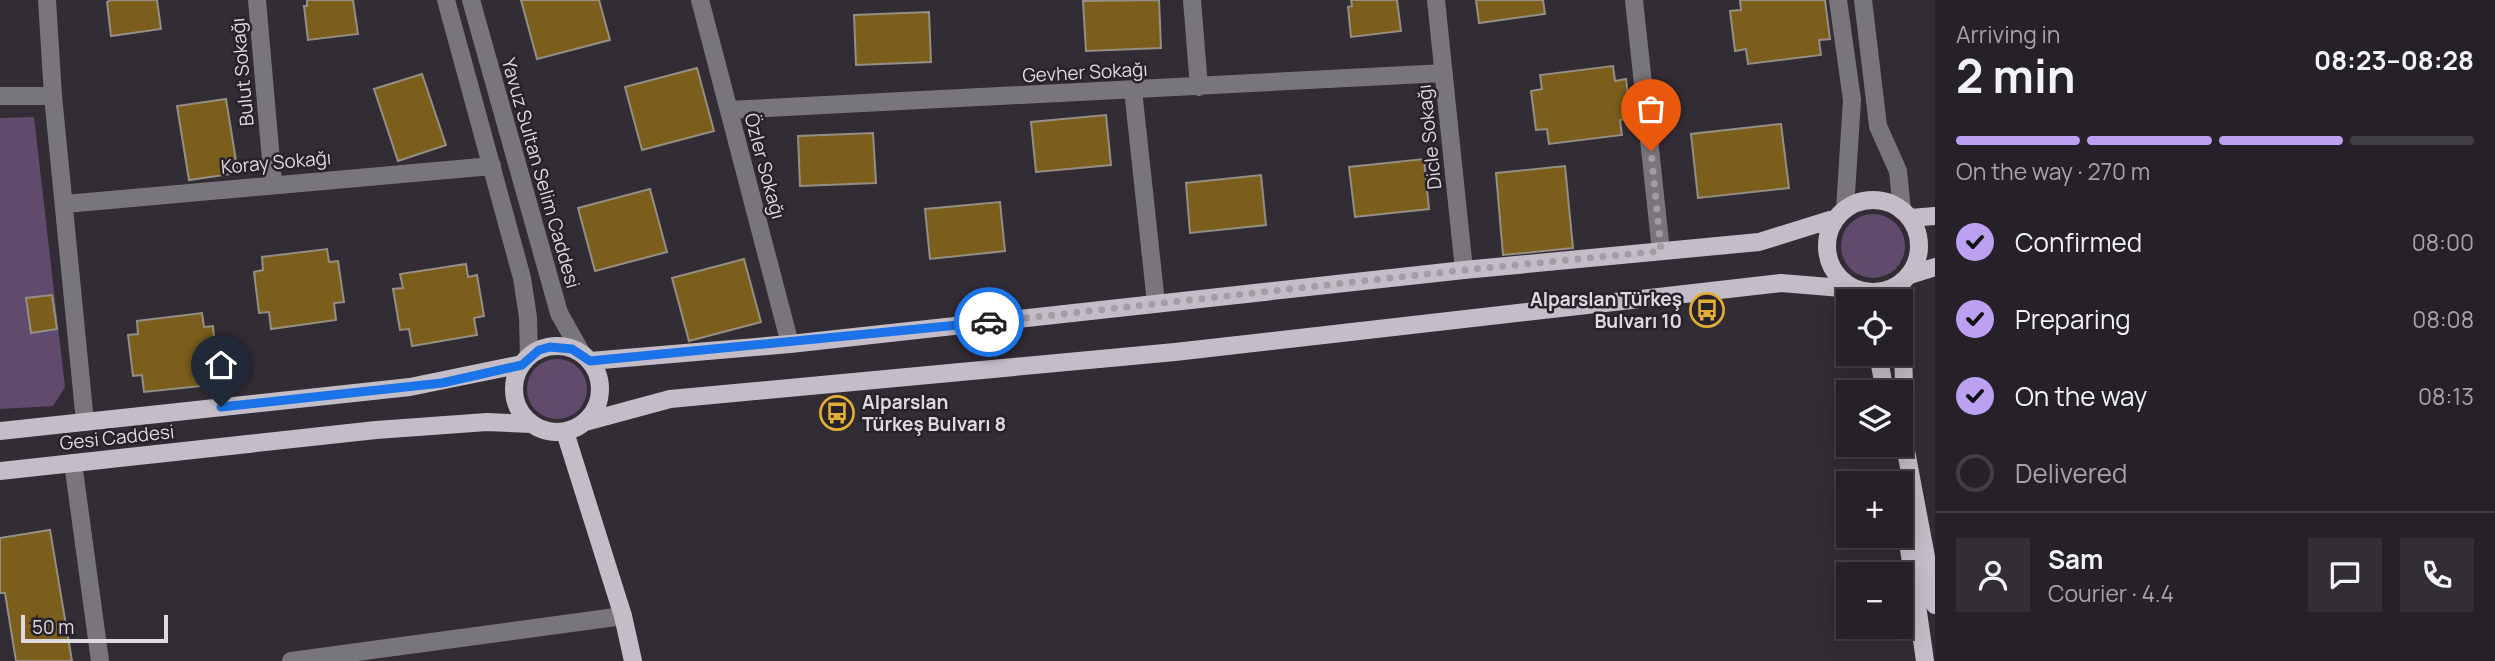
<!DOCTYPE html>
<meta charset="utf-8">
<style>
body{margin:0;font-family:Manrope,sans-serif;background:#322e34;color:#f1f3f6;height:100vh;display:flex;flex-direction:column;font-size:26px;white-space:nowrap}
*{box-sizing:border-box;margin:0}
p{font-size:23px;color:#a4a3a8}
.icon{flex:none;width:38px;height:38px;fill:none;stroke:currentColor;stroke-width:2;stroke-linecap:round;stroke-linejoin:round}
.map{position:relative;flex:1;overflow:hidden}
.details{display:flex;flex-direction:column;background:#262128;width:560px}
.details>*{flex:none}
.buttons{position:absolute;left:1836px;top:289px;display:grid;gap:14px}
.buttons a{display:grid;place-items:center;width:77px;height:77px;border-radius:0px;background:#262128;box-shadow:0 4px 18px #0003,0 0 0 2px #423e45;font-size:35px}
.scale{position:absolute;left:21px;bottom:18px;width:147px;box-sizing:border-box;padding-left:7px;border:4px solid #dedae0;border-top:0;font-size:19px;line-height:24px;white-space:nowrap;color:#dedae0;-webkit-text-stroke:5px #28222b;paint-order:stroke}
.pin{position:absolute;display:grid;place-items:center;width:60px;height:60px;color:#fff;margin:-72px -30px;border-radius:50% 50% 50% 0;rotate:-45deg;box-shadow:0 0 7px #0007}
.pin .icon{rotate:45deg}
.courier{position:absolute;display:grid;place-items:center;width:70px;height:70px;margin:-35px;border:5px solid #1a73e8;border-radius:50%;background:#fff;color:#222;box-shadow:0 2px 9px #0007}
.overview em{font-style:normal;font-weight:700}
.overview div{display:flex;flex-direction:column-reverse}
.overview{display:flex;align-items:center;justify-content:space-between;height:119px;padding:0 21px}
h1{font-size:46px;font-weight:700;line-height:52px}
.bar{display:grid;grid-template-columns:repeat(4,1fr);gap:10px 7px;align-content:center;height:84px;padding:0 21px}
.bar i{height:9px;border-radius:5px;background:#423e45}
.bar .current{background:#bca0f2}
.bar p{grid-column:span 4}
.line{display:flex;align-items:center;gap:18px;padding:0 21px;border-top:2px solid #423e45}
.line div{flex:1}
.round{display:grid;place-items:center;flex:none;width:74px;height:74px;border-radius:0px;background:#322e34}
ol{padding:0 21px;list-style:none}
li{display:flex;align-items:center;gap:21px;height:77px}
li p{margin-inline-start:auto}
li .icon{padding:7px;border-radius:50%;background:#bca0f2;color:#111;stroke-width:4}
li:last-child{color:#a4a3a8}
li i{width:38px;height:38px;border:4px solid #423e45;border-radius:50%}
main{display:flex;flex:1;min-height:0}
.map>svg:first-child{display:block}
.green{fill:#614b6c}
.building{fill:#7b5e1b;stroke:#958f83;stroke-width:2}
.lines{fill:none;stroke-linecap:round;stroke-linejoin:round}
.minor{stroke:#79767b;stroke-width:18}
.major{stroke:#c4bdc7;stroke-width:18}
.done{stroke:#a29da4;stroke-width:7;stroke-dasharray:0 12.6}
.route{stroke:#1a73e8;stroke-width:9}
.labels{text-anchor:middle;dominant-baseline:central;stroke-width:5;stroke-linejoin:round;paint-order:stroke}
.street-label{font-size:19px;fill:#dedae0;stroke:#28222b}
.poi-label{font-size:19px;font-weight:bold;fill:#dedae0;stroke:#28222b;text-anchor:end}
</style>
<main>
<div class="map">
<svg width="1935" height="661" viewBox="0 0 1935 661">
<rect width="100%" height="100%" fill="#322c35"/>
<path class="green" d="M34 117 65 387 53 406 0 409V118Z
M1841 246a32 32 0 1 1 64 0a32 32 0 1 1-64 0Z
M527 389a30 30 0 1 1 60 0a30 30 0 1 1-60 0Z"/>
<path class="building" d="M111 0H157L161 29 111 36 107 2Z
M307 0H353L358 34 308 40 304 6H307Z
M521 0H599L610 40 537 59Z
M1159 0 1161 48 1086 51 1083 1Z
M1351 0H1397L1401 31 1351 37 1348 7 1352 6Z
M1476 0H1543L1545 14 1479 23Z
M1740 0H1825L1830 39 1819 40 1821 55 1748 64 1746 49 1735 51 1730 11 1741 10Z
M929 12 931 62 856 65 854 15Z
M1613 66 1615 81 1626 79 1631 118 1620 120 1622 135 1549 144 1547 129 1536 130 1531 91 1542 89 1540 75Z
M697 68 714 131 642 150 625 87Z
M422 74 446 145 398 161 374 89Z
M226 99 238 173 189 180 177 106Z
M1106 115 1111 165 1036 172 1031 122Z
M1781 124 1789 188 1698 198 1691 134Z
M873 133 876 183 800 186 798 136Z
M1424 159 1429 209 1355 217 1349 167Z
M1565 166 1573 248 1503 255 1496 173Z
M1261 175 1266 225 1190 233 1186 183Z
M650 189 667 252 595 271 578 208Z
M1000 202 1005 251 930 259 925 209Z
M327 249 329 262 338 261 344 302 334 303 336 320 271 329 269 312 259 313 254 272 263 270 262 257Z
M744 259 761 322 689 341 672 278Z
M466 264 468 277 477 275 484 316 474 318 477 335 412 346 409 329 400 330 393 289 403 288 400 274Z
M52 295 57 329 31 333 26 298Z
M202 313 204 327 213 326 217 367 208 368 210 385 144 392 142 375 133 376 128 335 138 334 137 321Z
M50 530 72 661H16L5 593H0V538Z"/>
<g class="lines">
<path class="minor" d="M47 0 53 96 85 422
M257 0 273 183
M446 0 522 278 528 317 529 356
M471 0 559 313 582 354
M700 0 790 344
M1192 0 1199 87
M1436 0 1464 270
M1634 0 1661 251
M1838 0 1852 100 1845 209
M1863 0 1878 126 1898 171 1902 210
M1133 90 1156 303
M0 96H53
M729 110 1444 73
M65 204 492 166
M73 463 100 661
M291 661 623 616"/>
<path class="major" d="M1827 246a46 46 0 1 1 92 0a46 46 0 1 1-92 0Z
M1910 218 1935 216
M1910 275 1935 267
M1901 284 1906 451 1935 605
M514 389a43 43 0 1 1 86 0a43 43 0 1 1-86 0Z
M1878 354 1885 392
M590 361 790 344 1464 270 1759 242 1836 218
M585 422 670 399 1175 352 1781 283 1854 289
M0 431 410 387 522 364
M565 432 623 616 633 661
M0 471 376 430 487 422 532 424
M1900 486 1925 661"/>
</g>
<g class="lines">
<path class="done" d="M989 322 1464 270 1661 251 1651 151"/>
<path class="route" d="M221 407 442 383 522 365 539 350 550 347 572 349 590 361 989 322"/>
</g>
<defs>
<g id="bus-ring" transform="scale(1.75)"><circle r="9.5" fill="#28222b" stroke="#e3ae34" stroke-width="1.5"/><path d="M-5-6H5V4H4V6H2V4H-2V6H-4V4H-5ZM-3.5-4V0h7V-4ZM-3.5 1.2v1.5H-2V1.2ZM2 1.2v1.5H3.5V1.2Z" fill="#e3ae34"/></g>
</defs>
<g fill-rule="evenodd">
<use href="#bus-ring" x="1707" y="310"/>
<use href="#bus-ring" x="837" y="413"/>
</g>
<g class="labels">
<g class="street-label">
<text transform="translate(242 72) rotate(-95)">Bulut Sokağı</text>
<text transform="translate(1085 72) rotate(-3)">Gevher Sokağı</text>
<text transform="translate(1429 137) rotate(-96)">Dicle Sokağı</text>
<text transform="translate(276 162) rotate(-5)">Koray Sokağı</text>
<text transform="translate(765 166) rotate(75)">Özler Sokağı</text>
<text transform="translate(541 173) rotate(74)">Yavuz Sultan Selim Caddesi</text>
<text transform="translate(117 437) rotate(-6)">Gesi Caddesi</text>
</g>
<g class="poi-label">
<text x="1682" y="299">Alparslan Türkeş<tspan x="1682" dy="22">Bulvarı 10</tspan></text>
<text x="862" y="402" text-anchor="start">Alparslan<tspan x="862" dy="22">Türkeş Bulvarı 8</tspan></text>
</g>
</g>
</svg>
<div class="buttons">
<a><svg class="icon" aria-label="locate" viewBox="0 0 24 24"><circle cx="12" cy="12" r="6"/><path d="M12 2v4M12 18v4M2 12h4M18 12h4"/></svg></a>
<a><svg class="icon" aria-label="layers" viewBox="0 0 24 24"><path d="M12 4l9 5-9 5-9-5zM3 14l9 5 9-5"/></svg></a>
<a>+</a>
<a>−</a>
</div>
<div class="scale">50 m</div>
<div class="pin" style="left:1651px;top:151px;background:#ea580c"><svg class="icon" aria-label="bag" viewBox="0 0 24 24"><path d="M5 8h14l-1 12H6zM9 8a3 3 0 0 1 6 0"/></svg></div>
<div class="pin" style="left:221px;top:407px;background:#1f2937"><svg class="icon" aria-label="home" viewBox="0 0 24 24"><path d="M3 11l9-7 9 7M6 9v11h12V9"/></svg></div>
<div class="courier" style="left:989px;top:322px"><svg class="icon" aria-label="car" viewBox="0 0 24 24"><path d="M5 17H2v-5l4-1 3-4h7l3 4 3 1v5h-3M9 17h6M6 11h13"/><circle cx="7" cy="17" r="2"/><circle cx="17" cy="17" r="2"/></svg></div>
</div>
<section class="details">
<div class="overview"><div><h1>2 min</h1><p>Arriving in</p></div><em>08:23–08:28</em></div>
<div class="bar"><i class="current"></i><i class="current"></i><i class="current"></i><i></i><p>On the way · 270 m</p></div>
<ol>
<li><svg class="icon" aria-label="check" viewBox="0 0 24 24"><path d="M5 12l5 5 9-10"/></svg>Confirmed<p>08:00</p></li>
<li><svg class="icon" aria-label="check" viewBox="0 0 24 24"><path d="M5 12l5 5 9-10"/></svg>Preparing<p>08:08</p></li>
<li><svg class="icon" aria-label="check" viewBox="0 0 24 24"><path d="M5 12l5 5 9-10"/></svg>On the way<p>08:13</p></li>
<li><i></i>Delivered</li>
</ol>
<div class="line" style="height:126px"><a class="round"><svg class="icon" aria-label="person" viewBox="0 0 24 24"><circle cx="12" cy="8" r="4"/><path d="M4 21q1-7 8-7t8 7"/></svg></a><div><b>Sam</b><p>Courier · 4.4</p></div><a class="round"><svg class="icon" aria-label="chat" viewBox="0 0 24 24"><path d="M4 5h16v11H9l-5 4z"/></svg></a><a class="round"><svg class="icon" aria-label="phone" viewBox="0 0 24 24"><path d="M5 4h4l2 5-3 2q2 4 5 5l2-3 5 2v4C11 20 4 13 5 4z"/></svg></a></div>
</section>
</main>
